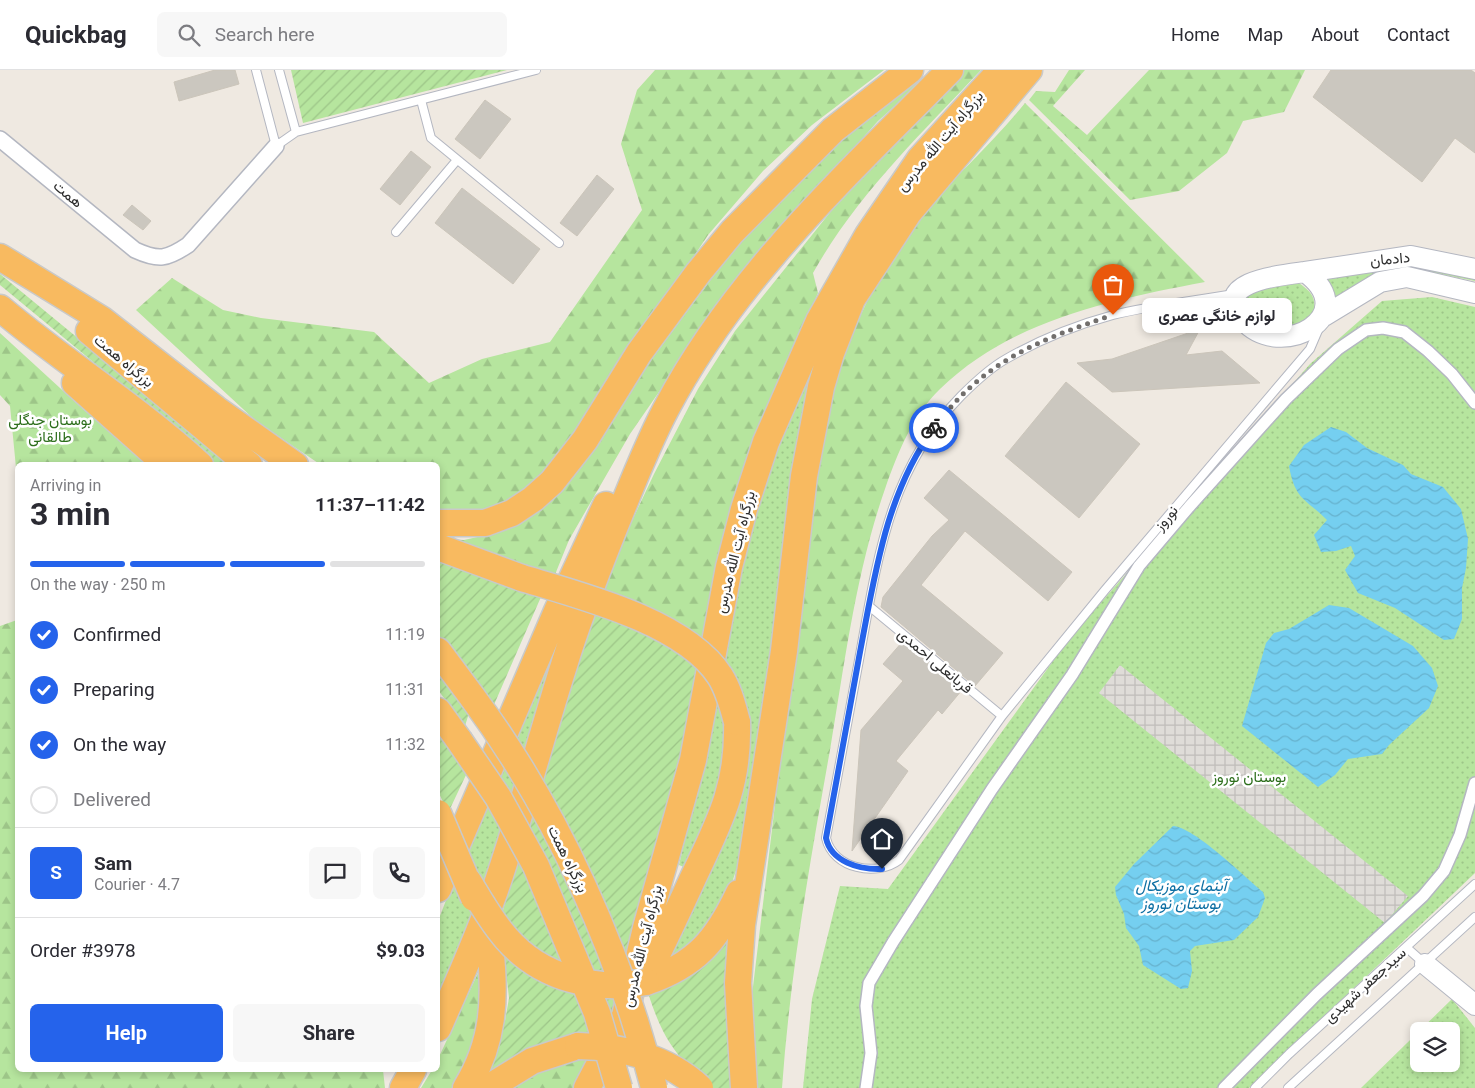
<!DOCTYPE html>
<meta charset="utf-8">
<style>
body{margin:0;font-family:Roboto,Vazirmatn,sans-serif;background:#f7f7f7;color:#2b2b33;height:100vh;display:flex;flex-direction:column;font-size:19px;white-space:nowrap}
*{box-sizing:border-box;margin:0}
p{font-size:16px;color:#7c7c81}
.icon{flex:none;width:28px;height:28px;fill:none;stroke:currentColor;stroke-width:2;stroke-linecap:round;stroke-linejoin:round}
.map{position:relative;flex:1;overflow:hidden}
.sheet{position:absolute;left:15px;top:392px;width:425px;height:610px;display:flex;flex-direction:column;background:#fff;border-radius:8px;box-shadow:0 2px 8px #0003}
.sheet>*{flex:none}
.controls{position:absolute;left:1410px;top:952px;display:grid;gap:10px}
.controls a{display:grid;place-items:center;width:50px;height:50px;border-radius:8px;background:#fff;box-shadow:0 2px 8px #0003;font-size:25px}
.pin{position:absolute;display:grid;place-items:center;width:42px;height:42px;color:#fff;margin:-51px -21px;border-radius:50% 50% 50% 0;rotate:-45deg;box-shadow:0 0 5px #0007}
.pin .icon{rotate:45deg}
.courier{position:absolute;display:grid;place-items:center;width:50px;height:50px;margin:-25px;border:4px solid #2563eb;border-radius:50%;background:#fff;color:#222;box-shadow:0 1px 6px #0007}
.bubble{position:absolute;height:35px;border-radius:8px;background:#fff;box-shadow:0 2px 8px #0003;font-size:16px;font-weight:700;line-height:35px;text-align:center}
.summary em{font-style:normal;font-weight:700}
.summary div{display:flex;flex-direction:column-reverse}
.summary{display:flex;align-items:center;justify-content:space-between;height:85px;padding:0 15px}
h1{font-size:32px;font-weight:700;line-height:38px}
.bar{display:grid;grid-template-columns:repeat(4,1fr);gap:8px 5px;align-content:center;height:60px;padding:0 15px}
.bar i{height:6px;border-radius:4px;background:#e1e1e2}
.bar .active{background:#2563eb}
.bar p{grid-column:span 4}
.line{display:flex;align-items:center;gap:12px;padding:0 15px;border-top:1px solid #e1e1e2}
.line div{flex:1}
.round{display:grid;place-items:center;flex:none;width:52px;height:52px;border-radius:8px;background:#f7f7f7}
ol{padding:0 15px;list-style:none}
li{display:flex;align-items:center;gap:15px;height:55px}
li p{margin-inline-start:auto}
li .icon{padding:5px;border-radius:50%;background:#2563eb;color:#fff;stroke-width:4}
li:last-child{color:#7c7c81}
li i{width:28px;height:28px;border:2px solid #e1e1e2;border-radius:50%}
.cta{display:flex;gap:10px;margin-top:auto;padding:10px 15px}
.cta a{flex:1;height:58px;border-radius:8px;background:#2563eb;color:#fff;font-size:20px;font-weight:700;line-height:58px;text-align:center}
.cta a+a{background:#f7f7f7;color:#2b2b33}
header{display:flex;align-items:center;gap:30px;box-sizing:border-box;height:70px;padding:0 25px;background:#fff;border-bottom:1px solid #e1e1e2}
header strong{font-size:24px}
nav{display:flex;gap:28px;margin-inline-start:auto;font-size:18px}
.search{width:350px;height:45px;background:#f7f7f7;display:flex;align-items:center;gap:12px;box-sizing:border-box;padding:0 18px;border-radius:8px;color:#7c7c81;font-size:19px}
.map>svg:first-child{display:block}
.grass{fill:url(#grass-dots);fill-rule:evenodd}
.forest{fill:url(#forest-firs)}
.garden{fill:url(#garden-furrows)}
.plaza{fill:url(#plaza-grid)}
.water{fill:url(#water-waves)}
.building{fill:#cbc7bf;stroke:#cbc5ba}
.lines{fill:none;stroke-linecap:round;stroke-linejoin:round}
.service-casing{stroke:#b4b7c1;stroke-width:10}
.pedestrian-casing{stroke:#b4b7c1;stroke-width:14}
.minor-casing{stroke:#b4b7c1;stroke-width:18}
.tertiary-casing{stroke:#b4b7c1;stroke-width:22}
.trunk-casing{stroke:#c9c9c9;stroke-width:29}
.service{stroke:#fff;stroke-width:8}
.pedestrian{stroke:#fff;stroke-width:11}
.minor{stroke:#fff;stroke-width:15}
.tertiary{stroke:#fff;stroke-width:20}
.trunk{stroke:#f8ba60;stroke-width:26}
.trunk-bridge-casing{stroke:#c9c9c9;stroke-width:29;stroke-linecap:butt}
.trunk-bridge{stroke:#f8ba60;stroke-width:26}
.done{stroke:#726f6d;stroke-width:5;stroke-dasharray:0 9}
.route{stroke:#2563eb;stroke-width:6}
.labels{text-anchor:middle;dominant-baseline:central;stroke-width:5;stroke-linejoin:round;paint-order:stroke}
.street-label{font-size:15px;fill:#2e2e2e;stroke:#fff}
.park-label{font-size:15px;fill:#2c6e1b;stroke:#fff}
.water-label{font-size:16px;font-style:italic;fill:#0d6fa3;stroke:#fff}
</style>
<header>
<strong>Quickbag</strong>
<div class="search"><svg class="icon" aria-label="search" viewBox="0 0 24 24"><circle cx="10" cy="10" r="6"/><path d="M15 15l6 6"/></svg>Search here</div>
<nav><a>Home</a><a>Map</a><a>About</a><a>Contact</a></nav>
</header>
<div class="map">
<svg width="1475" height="1018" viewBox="0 0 1475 1018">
<defs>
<pattern id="grass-dots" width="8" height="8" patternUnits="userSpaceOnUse" patternTransform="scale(1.25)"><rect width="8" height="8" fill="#b6e59e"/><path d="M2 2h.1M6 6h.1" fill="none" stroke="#9dc588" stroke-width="1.8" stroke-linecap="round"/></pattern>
<pattern id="forest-firs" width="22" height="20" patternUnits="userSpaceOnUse" patternTransform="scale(1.25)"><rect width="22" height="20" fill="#b6e59e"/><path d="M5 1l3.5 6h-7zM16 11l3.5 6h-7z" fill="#9dc588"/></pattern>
<pattern id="garden-furrows" width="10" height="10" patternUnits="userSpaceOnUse" patternTransform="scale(1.25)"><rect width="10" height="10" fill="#b6e59e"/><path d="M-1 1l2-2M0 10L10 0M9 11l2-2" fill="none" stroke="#9dc588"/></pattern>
<pattern id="plaza-grid" width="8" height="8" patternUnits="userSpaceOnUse" patternTransform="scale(1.25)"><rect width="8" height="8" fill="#dfdcd8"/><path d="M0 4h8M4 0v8" fill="none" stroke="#c0bdba"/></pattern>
<pattern id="water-waves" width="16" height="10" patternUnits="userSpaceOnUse" patternTransform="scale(1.25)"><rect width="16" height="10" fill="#75cff0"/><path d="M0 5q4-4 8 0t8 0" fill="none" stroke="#66b2ce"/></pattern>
</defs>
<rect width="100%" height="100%" fill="#efe9e1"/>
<path class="grass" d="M1405 193 1475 207V211L1415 199 1333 235 1332 220 1324 209Z
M1299 213C1313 223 1316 228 1314 245L1302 254 1268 259 1242 240 1247 222Z
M1432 227 1475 237V803L1249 1018H803L812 929 840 816 888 819 1069 569 1310 294 1382 231Z
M831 259 743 779 728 825 707 864 664 892 741 724 750 688 749 655 740 616 723 588C736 516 753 443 777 374 791 334 813 297 831 259Z
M552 588 517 725 480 830 438 930V851L462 789Z
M717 634 727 653 730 698 691 800 679 795Z
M1452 929 1475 958V1018H1361ZM1419 961H1451V994H1419Z"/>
<path class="forest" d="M655 0H884L812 55 763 101 708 165 556 395C547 404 538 416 528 422 501 440 468 443 438 440V395H321L256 351 136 240 172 208 223 240 261 248 374 262 429 313 482 289 550 272 642 140 621 74 637 20Z
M964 0H981C921 64 856 126 813 203L818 223 764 346 705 577 598 523 654 404 698 319 735 261 832 140Z
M1069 0H1085L1053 36 1087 65 1149 0H1305L1284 42 1243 51 1227 83 1179 121 1130 130 1029 30 1036 21 1055 22Z
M913 10 918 15 878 51 739 206 630 364 569 470 552 512 438 469 464 470 491 464 617 336 732 181 794 109Z
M1025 33 1205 212C1110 230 1012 250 940 319 913 345 898 382 886 416 856 501 845 591 830 680 810 792 790 904 782 1018H757L752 925 823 337C848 275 875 199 919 147 953 108 992 74 1025 33Z
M0 263 84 340 149 395H18L17 408 10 336 0 325Z
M17 550 18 1000H383L385 1018H0V556Z
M485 888 488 929 459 1018H421L432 1000H438V989Z
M596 987 577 1018H501L555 993Z"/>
<path class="garden" d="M291 0H507L303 53Z
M0 204 232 395H218L0 215Z
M438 483 544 520 493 637 438 564Z
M598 523 705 577C678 709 652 845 603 971L482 1015 505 951 509 928 500 850Z
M438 603 469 643 465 656 438 620Z
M438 663 466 705 448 743 438 721Z
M734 854V1018H712C675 986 663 969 648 923Z"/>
<path class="plaza" d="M1120 595 1408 826 1385 853 1099 623Z"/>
<path class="water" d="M1331 357 1346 362 1367 378 1403 395 1411 404 1443 417 1461 439 1468 469 1466 498 1462 518V549L1454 569 1444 570 1395 538 1358 523 1345 500 1355 486 1351 476 1336 481 1321 482 1314 465 1327 450C1305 428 1295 430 1289 396L1304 375Z
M1329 535 1349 538 1413 576 1432 598 1438 616 1429 638 1389 675 1382 684 1348 689 1335 705 1318 717 1242 656 1266 573 1274 563 1289 559Z
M1173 756C1194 757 1245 807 1263 822L1265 828 1258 847 1234 870 1195 876 1190 881 1192 901 1188 918 1181 919 1143 895 1139 876 1126 858 1124 844 1116 825 1115 817 1134 794Z"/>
<path class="building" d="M215 0H235L239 14 179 31 174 12Z
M1331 0H1471L1475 3V83L1455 68 1422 112 1313 27Z
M485 30 511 49 480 89 455 69Z
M411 81 431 97 400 135 380 119Z
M597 105 614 119 577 166 560 153Z
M462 118 540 179 513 214 435 153Z
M132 135 151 151 143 160 123 145Z
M1200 259 1186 285 1222 281 1260 313 1112 322 1077 293 1112 289Z
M1066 312 1140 374 1079 448 1005 386Z
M949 400 1072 502 1048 531 965 461 921 515 1003 583 975 616 881 537 883 527 932 466 949 450 924 428Z
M903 571 962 620 942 644 938 640 896 691 908 701 852 781 861 660 903 611 883 594Z"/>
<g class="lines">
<g class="service-casing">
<path id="service" d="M256 0 276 76 296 62 536 0
M279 0 296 62
M421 30 431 68 559 173
M396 162 457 90
M1234 224C1194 231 1152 235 1113 245 1076 255 1039 270 1006 289 990 298 974 313 961 326 888 400 877 492 859 590 848 650 837 709 826 768 833 799 877 807 899 790L1002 646 1105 520 1310 279 1319 258
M869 536 1002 646
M1407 878 1425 894
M1255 1018 1289 984 1475 814
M1288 1018 1475 847"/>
</g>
<g class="pedestrian-casing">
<path id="pedestrian" d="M866 1018 871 983 866 936 869 913 893 872 992 719 1072 605 1139 496 1189 437 1286 329 1338 279 1366 260 1383 258 1404 262 1428 281 1452 304 1475 333
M1224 1018 1317 924 1423 826 1444 801 1460 765 1475 713"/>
</g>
<g class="minor-casing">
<path id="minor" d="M0 69 135 180C159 191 167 189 188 175L276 76"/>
</g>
<g class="tertiary-casing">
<path id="tertiary" d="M1305 202C1364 245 1281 293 1243 250 1208 211 1283 205 1305 202Z
M1305 202 1411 186 1475 199
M1324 246 1380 212 1407 207 1475 223
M1425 894 1475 935"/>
</g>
<g class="trunk-casing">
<path id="trunk" d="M0 187 101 249 216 339 295 395
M0 238C65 293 137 337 200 395
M89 261 249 395
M75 313 167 395
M438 453H485L512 443 533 429 552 412 585 370 639 283 698 203 732 162 833 60 910 0
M438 477 522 508
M438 581 473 628
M438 641 459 670
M438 819 557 541 606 435
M643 912C661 878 677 843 693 808 719 753 739 717 737 652
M646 912C696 895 717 870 739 823
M438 958C458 913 478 867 495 820 521 745 541 667 565 592 579 546 597 501 615 456 631 417 646 377 666 339 735 207 847 105 950 0
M403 1018 413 1000
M466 1018C494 973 496 928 490 876
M488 1018 532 991 578 976
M587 1018 625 946 646 858 693 690 729 497 744 439 766 372 819 251 868 165 920 89 1001 0
M744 1018 738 913 742 855 784 581 804 406 821 317 831 283 852 229 879 188 909 142 1029 0"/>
</g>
<use href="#service" class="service"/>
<use href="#pedestrian" class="pedestrian"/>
<use href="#minor" class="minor"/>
<use href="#tertiary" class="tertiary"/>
<use href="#trunk" class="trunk"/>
<g class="trunk-bridge-casing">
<path id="trunk-bridge" d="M522 508C582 526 685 552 720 606 729 620 733 637 737 652
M473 628C558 743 619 880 654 1018
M459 670 498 727 536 796 597 943 619 1018
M438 743 474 828
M468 811C480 831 491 851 507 869 541 908 595 922 646 912
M578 976C624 977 666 987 700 1018"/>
</g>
<use href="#trunk-bridge" class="trunk-bridge"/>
</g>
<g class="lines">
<path class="done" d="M934 358C982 292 1038 270 1113 245"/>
<path class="route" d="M882 799C860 800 831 792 826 768 837 706 849 644 860 582 875 504 886 423 934 358"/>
</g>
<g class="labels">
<g class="street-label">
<text transform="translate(940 71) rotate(-50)">بزرگراه آیت الله مدرس</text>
<text transform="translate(68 124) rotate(40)">همت</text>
<text transform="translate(1390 189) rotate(-5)">دادمان</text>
<text transform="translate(124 291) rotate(40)">بزرگراه همت</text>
<text transform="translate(1166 448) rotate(-50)">نوروز</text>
<text transform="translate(735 482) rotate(-76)">بزرگراه آیت الله مدرس</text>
<text transform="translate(935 591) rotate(40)">قربانعلی احمدی</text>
<text transform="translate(568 789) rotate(64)">بزرگراه همت</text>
<text transform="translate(642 876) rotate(-76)">بزرگراه آیت الله مدرس</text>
<text transform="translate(1365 915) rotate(-42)">سیدجعفر شهیدی</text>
</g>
<g class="park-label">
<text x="50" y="350">بوستان جنگلی<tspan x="50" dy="17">طالقانی</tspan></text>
<text x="1249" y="707">بوستان نوروز</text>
</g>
<g class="water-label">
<text x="1181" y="815">آبنمای موزیکال<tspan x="1181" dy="18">بوستان نوروز</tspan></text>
</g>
</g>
</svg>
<div class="controls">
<a><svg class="icon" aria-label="layers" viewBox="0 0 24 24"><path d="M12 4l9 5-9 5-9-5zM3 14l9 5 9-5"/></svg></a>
</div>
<div class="pin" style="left:1113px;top:245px;background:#ea580c"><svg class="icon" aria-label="bag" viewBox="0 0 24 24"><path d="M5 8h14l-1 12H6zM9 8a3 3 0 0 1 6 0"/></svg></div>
<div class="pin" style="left:882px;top:799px;background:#1f2937"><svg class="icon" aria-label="home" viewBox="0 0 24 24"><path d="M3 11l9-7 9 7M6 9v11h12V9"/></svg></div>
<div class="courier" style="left:934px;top:358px"><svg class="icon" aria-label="bike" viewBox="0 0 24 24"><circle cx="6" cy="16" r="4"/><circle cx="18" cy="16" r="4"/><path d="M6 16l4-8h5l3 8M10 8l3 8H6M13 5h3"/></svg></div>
<div class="bubble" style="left:1142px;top:228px;width:150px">لوازم خانگی عصری</div>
<section class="sheet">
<div class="summary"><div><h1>3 min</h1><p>Arriving in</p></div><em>11:37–11:42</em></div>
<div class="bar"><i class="active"></i><i class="active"></i><i class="active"></i><i></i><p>On the way · 250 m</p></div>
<ol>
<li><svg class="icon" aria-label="check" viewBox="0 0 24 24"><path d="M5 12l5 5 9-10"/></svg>Confirmed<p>11:19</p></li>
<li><svg class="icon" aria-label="check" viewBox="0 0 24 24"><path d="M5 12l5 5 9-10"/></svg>Preparing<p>11:31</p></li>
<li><svg class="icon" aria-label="check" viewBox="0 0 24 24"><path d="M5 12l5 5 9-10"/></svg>On the way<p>11:32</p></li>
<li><i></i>Delivered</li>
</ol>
<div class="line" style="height:90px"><b class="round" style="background:#2563eb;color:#fff">S</b><div><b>Sam</b><p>Courier · 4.7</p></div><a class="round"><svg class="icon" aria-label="chat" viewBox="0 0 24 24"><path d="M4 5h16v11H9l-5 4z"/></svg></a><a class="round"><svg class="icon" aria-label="phone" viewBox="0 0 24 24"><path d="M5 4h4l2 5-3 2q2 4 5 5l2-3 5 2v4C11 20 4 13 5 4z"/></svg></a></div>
<div class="line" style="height:65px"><div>Order #3978</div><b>$9.03</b></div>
<div class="cta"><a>Help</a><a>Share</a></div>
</section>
</div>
